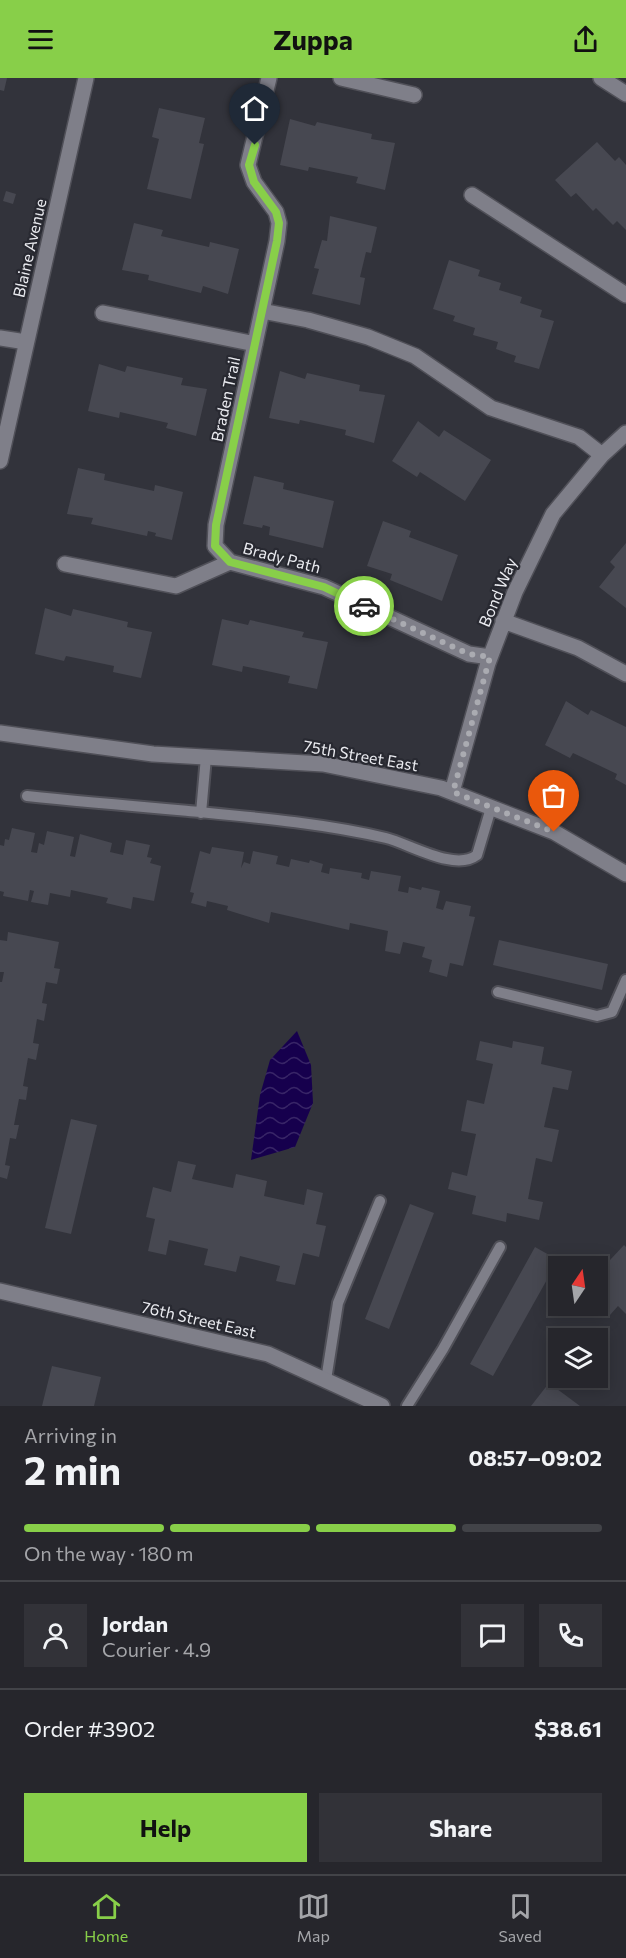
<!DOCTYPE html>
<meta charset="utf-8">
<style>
body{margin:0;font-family:Commissioner,sans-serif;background:#323238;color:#f1f3f6;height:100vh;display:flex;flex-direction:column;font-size:22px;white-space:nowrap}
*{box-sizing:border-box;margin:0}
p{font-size:20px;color:#a4a5a9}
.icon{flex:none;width:33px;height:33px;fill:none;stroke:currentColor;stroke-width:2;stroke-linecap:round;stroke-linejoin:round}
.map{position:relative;height:1328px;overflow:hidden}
.panel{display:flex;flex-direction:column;background:#26262c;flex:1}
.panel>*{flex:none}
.needle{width:39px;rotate:13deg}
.tools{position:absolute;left:548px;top:1178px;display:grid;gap:12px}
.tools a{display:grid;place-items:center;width:60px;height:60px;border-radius:0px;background:#26262c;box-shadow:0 3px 15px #0003,0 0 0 2px #424348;font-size:30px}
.pin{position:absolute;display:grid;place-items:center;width:51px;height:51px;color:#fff;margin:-62px -26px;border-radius:50% 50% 50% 0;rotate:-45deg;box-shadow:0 0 6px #0007}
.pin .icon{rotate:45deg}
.courier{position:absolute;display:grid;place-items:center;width:60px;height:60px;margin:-30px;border:4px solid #88cf49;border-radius:50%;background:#fff;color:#222;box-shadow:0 2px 8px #0007}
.summary em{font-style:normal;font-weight:700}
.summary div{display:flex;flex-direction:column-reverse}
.summary{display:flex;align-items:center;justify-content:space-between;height:102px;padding:0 24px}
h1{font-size:39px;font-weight:700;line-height:45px}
.bar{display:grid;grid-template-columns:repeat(4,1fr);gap:9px 6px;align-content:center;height:72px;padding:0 24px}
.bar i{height:8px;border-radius:4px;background:#424348}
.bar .on{background:#88cf49}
.bar p{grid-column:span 4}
.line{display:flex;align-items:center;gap:15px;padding:0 24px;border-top:2px solid #424348}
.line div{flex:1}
.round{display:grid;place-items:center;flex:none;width:63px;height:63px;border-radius:0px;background:#323238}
.cta{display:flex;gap:12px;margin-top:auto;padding:12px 24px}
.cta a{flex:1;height:69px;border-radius:0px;background:#88cf49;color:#111;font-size:24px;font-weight:700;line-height:69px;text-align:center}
.cta a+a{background:#323238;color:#f1f3f6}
header{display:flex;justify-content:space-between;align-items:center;height:78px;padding:0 24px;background:#88cf49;color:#111;font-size:27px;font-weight:700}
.dock{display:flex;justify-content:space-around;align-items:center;height:84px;border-top:2px solid #424348;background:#26262c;font-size:16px;color:#a4a5a9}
.dock a{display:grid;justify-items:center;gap:3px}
.dock .on{color:#88cf49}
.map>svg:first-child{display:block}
.water{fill:url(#water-waves)}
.building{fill:#474851}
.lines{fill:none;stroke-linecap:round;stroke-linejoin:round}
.lane-casing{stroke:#505058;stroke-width:14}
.street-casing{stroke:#505058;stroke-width:18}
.secondary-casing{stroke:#505058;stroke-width:18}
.lane{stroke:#7f7f89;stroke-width:10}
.street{stroke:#7f7f89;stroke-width:15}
.secondary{stroke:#7f7f89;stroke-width:15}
.done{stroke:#aaabb1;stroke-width:6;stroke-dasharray:0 10.8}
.route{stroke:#88cf49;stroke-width:8}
.labels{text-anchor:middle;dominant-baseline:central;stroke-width:4.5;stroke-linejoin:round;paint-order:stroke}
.street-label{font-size:16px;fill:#eaebf0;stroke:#282931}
</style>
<header><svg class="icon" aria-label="menu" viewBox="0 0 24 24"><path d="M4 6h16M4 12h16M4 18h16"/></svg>Zuppa<svg class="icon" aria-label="share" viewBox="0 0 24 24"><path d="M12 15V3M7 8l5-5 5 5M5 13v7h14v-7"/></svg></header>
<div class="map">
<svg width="626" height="1328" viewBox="0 0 626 1328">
<defs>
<pattern id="water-waves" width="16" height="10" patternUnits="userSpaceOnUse" patternTransform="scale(1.5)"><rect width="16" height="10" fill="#16004d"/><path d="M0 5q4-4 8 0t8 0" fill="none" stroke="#382567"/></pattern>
</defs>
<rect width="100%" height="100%" fill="#32333b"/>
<path class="water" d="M297 953 311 987 313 1025 295 1069 251 1082 260 1017 270 982Z"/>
<path class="building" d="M0 0H7L4 13 0 12Z
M159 30 205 40 199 65 204 66 191 121 147 111 159 61 152 59Z
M290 41 315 48 317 44 372 56 371 61 395 65 385 112 356 105 358 99 309 89 308 93 280 87Z
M597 64 615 83 619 79 626 87V152L617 143 613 147 596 130 593 133 576 115 571 119 555 102Z
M6 113 16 116 13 126 3 123Z
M330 138 377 149 371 175 366 174 360 199 365 200 360 227 312 216 319 191 314 190 322 162 327 163Z
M134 145 163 152 161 158 209 169 210 164 239 171 228 216 203 208 201 215 148 202 149 197 122 192Z
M449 182 480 192 478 198 501 205 499 212 522 219 520 225 542 232 540 239 554 243 539 291 514 284 516 278 496 271 498 264 473 257 475 250 453 243 455 238 433 231Z
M99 286 125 294 127 288 183 300 181 307 207 311 196 358 166 350 168 345 120 334 119 340 88 333Z
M280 293 305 301 307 295 360 307 359 313 385 317 374 365 345 357 346 352 300 342 299 346 269 340Z
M418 343 439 359 444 352 491 382 465 423 420 394 417 399 392 383Z
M78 390 105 396 104 402 154 413 155 407 183 414 172 462 155 458 156 455 148 453 147 458 91 446 93 440 67 436Z
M254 398 284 405 283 411 334 423 323 470 269 457 270 449 263 447 262 450 243 446Z
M383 443 411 453 409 459 458 477 442 523 390 502 392 496 367 488Z
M626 465V530L599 509 615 489 610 484Z
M45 530 71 538 73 531 128 544 127 549 152 554 141 600 113 594 114 588 66 578 64 583 35 576Z
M222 541 248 547 250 542 304 554 302 559 328 564 317 611 288 605 290 598 243 588 242 594 212 587Z
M566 623 588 637 591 632 626 649V707L615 701 617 696 573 675 570 680 545 667Z
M12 750 35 755 31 774 37 775 39 765 44 767 47 753 74 759 70 778 75 779 80 756 112 765 110 774 123 777 126 762 150 767 147 779 152 780 150 785 161 788 154 823 133 819 131 831 106 825 108 820 71 812 70 819 50 815 48 827 31 824 34 813 30 812 28 823 3 818 4 814 0 813V767L4 768 5 761 9 762Z
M212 769 244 774 241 790 244 784 250 786 253 773 278 778 276 786 289 789 291 781 309 785 310 782 323 786 321 794 329 796 330 790 362 795 361 800 369 802 371 793 401 798 398 813 408 815 409 809 421 812 422 809 440 813 436 830 443 832 446 823 471 828 469 838 475 839 463 888 450 885 447 899 429 894 432 882 422 879 425 869 403 864 400 876 385 873 388 853 350 845 349 852 271 834 269 845 227 832 228 828 207 823 206 829 191 825 194 815 190 814 200 773 210 776Z
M8 854 59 864 54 890 60 891 57 906 46 904 42 925 47 926 44 943 37 941 33 965 39 966 36 982 28 980 23 1008 28 1009 26 1022 19 1021 14 1047H19L16 1061 10 1060 5 1087 10 1088 7 1101 0 1099V904H2L4 894H0V862L7 863Z
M499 862 608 886 602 912 493 887Z
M480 963 512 970 513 963 544 969 541 986 572 993 568 1012 553 1009 544 1049 559 1052 552 1084 536 1080 528 1121 543 1124 539 1142 507 1135 506 1144 472 1136 476 1118 448 1111 452 1094 467 1098 476 1056 461 1053 467 1022 484 1026 493 986 476 982Z
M71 1041 97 1047 71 1156 45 1150Z
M178 1083 196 1087 192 1101 233 1110 236 1096 267 1103 264 1118 304 1127 307 1111 323 1115 316 1146 326 1148 319 1179 303 1175 295 1207 276 1203 280 1188 240 1178 236 1194 204 1187 208 1171 169 1162 166 1177 148 1173 155 1141 146 1139 153 1109 171 1114Z
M410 1126 434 1135 389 1251 365 1241Z
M624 1167 626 1169V1236L618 1228 610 1237 597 1224V1217L600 1214 597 1210V1196Z
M535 1169 558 1182 493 1298 470 1286Z
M52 1288 101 1299 94 1328H42Z
M549 1305 580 1328H531Z"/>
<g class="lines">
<g class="lane-casing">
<path id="lane" d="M27 718C85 724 143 729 200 734 262 740 326 746 386 760 410 766 455 794 477 777L491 730
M201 735 206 679
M498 914 597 938 612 934 626 902
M326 1302 338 1225 380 1123
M407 1328 443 1271 500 1169"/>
</g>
<g class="street-casing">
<path id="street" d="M269 0 248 87 254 104 276 134 279 145 277 163 216 447 215 468 230 484 324 509 469 576 490 579
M341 0 414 17
M601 0 626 16
M472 117 626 217
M262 233 308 242 368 259 415 278 491 330 579 359 602 377
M103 235 255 266
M0 260 26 264
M65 486 176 508 230 484
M503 543 578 570 626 596
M0 655 153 676 323 686 441 710 554 754 626 796
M452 714 488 585 515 514 553 436 602 377 626 355
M0 1213 268 1276 382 1328"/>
</g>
<g class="secondary-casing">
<path id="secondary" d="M0 383 86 0"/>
</g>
<use href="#lane" class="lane"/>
<use href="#street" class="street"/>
<use href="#secondary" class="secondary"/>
</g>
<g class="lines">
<path class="done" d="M364 528 469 576 490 579 453 714 554 754"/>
<path class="route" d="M255 67 249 87 254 104 276 134 279 145 277 163 216 447 215 468 230 484 324 509 364 528"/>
</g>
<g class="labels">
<g class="street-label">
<text transform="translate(29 170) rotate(-77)">Blaine Avenue</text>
<text transform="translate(225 321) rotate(-78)">Braden Trail</text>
<text transform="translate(282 479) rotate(15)">Brady Path</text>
<text transform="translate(497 514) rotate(-67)">Bond Way</text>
<text transform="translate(361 677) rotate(10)">75th Street East</text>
<text transform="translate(199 1241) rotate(13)">76th Street East</text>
</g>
</g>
</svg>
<div class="tools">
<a><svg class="needle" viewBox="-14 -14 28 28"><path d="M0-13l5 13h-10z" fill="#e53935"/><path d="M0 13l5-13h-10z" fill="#a4a5a9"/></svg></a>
<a><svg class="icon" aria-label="layers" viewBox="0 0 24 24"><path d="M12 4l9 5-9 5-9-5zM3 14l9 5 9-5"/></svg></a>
</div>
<div class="pin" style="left:554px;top:754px;background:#ea580c"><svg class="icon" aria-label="bag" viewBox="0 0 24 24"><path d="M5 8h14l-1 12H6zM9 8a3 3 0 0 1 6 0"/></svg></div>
<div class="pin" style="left:255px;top:67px;background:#1f2937"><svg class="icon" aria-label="home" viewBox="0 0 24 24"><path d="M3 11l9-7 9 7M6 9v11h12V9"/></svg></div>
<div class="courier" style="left:364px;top:528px"><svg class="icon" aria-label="car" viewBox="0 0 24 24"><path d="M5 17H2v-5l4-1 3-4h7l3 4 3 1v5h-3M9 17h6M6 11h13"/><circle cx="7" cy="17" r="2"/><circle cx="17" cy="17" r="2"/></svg></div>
</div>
<section class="panel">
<div class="summary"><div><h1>2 min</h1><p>Arriving in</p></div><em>08:57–09:02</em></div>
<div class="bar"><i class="on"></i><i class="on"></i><i class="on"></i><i></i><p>On the way · 180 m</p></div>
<div class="line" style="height:108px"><a class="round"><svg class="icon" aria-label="person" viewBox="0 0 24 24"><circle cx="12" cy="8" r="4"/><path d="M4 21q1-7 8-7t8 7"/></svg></a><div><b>Jordan</b><p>Courier · 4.9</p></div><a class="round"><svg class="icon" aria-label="chat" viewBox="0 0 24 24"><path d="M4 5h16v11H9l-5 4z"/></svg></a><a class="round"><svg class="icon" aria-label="phone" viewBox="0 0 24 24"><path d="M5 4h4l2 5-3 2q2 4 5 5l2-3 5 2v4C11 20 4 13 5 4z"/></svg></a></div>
<div class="line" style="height:78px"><div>Order #3902</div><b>$38.61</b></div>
<div class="cta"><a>Help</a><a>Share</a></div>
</section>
<nav class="dock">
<a class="on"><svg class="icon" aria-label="home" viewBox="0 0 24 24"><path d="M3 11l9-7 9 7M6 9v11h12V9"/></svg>Home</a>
<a><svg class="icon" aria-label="map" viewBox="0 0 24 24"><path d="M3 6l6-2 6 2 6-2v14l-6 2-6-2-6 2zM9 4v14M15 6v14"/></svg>Map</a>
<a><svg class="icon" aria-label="saved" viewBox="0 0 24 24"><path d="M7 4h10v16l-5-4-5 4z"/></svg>Saved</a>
</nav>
